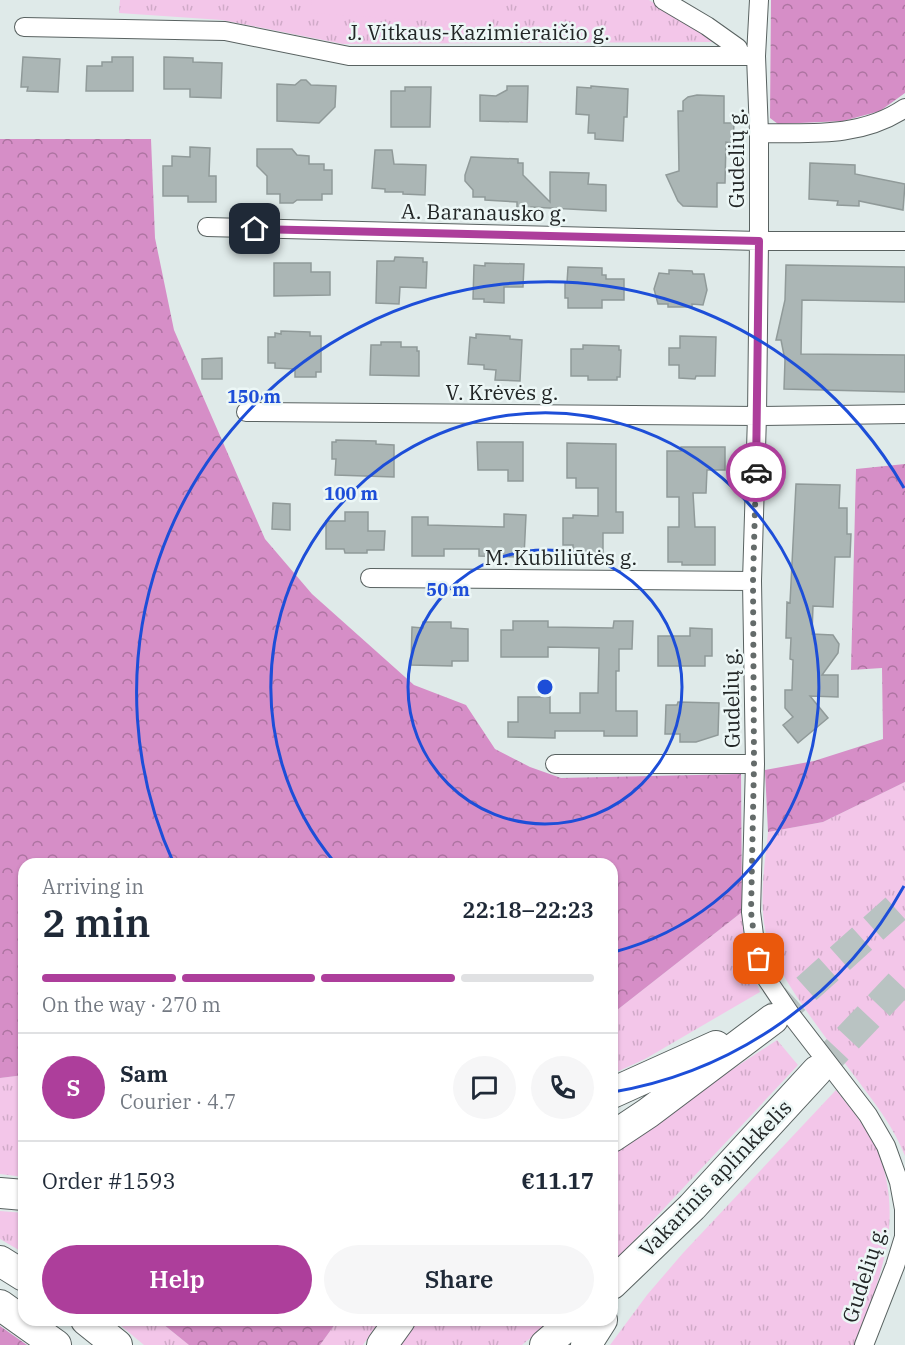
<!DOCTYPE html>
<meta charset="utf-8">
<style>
body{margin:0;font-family:"IBM Plex Serif",serif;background:#f6f6f7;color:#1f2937;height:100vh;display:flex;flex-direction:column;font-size:22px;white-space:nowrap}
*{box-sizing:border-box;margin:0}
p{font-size:20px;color:#747a83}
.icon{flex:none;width:33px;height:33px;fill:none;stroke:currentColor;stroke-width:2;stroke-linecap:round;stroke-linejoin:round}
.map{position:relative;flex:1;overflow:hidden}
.panel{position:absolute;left:18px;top:858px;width:600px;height:468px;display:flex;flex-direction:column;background:#fff;border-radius:18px;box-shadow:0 2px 4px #0004}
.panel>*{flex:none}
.pin{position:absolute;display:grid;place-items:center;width:51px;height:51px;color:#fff;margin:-26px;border-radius:12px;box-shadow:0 3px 9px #0006}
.courier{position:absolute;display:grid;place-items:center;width:60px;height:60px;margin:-30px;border:4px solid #ad3e9b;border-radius:50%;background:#fff;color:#222;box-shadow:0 2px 8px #0007}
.summary em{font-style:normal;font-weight:600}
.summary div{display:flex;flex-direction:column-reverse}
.summary{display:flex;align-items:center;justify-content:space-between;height:102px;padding:0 24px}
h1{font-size:39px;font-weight:600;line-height:45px}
.bar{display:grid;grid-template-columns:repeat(4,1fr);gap:9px 6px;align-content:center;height:72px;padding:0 24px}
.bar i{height:8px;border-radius:4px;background:#e0e1e3}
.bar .current{background:#ad3e9b}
.bar p{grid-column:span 4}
.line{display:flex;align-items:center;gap:15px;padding:0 24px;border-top:2px solid #e0e1e3}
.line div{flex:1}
.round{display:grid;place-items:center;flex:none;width:63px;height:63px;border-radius:32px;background:#f6f6f7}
.primary-button{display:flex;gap:12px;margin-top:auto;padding:12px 24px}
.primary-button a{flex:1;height:69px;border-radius:36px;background:#ad3e9b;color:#fff;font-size:24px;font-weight:600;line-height:69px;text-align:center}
.primary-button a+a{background:#f6f6f7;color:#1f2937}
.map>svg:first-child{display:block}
.grass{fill:url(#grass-tufts)}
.forest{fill:url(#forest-crowns)}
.park{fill:#f3c6e9}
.building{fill:#abb6b5;stroke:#909a99;stroke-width:1.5}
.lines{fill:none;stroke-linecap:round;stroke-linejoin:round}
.trunk-tunnel{stroke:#b9c3c2;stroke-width:30;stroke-dasharray:30 15;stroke-linecap:butt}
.minor-casing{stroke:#596261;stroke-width:20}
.trunk-casing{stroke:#596261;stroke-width:32}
.minor{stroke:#fff;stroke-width:18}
.trunk{stroke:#fff;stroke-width:30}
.done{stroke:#646b6a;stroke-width:6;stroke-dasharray:0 10.8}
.route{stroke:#ad3e9b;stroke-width:8}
.ring{fill:none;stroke:#1d4ed8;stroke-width:3}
.labels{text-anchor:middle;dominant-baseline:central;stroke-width:5;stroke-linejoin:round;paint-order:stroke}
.street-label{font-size:21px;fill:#222626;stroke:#ecf7f6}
.centre{fill:#1d4ed8;stroke:#ecf7f6;stroke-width:3}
.ring-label{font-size:18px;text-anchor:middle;font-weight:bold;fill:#1d4ed8;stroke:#ecf7f6;stroke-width:5;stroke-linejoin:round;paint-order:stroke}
</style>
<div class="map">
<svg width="905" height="1345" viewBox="0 0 905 1345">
<defs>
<pattern id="grass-tufts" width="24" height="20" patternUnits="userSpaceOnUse" patternTransform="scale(1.5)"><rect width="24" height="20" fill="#f3c6e9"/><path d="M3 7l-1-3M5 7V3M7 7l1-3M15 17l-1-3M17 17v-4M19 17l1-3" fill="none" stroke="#d0aac8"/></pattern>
<pattern id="forest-crowns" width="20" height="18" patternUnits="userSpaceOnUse" patternTransform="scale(1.5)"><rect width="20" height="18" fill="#d68ec7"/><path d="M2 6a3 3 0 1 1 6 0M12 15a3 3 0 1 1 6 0" fill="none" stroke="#ad74a1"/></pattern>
</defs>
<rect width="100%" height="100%" fill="#dfeae9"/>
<path class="grass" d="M120 0H649L719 42 343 44 222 20 119 13Z
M905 782V1156C894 1128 877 1106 859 1082 838 1054 817 1027 797 997 782 974 768 951 764 923 760 893 765 862 768 832L823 822Z
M742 912 745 953 760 992 645 1059 612 1074V1014Z
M777 1040 798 1065 612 1264V1149Z
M24 1075V1177L0 1174V1078Z
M836 1090C851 1109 867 1128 878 1151 905 1222 880 1279 854 1345H610L647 1295 683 1253Z
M0 1211 24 1213V1253L0 1239Z
M114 1320H158L189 1345H144Z
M338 1320H380L363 1345H320Z
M419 1320H552L522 1345H400Z"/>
<path class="forest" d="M771 0H905V93L880 111 843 121 778 124 770 118Z
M0 139H151L155 238 174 330 265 539 312 594 414 685 466 705 495 749 530 767 561 778 741 774 742 912 612 1014V864H24V1075L0 1078Z
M905 464V782L823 822 768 832 765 770 814 761 883 739 882 668 851 670 856 469Z
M158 1320H338L320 1345H189Z
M0 1326 27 1345H0Z"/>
<path class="park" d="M312 0H494L492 25 311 13Z"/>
<path class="building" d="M23 57 60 59 58 92 27 91 28 87H21Z
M112 57H133V91H86L87 66H102V62H112Z
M164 57 193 58V62L222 63 221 98 190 97V89H164Z
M301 80H306L311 85 336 86 335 107 319 123 277 121V84L295 85Z
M507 86H528L527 122 480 121V95L496 96 507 90Z
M591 86 628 89 627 117H624L623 141 595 139V133H588L589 115 576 114 577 87 591 88Z
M405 87H431L430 127H391V91H405Z
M697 95 724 96V123H734L733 143 726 142 725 183H717V207L683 206 678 201 666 175 679 171 678 111H683V101L688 97Z
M190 147 210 148 209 176H216V202H188V196H163V166H172V156L190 157Z
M257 149H292L297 155 309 156V164H324V170H332V194H322V200H297L293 203H280V194H267V176L257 166Z
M375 150H392L394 164 426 165 425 195 403 194V192H385V189L372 188Z
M471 157 518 159V163H523V175L550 202V172L589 173 588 184 606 185V211L531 207V218L517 217V202L485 200V197H473V190L465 181V175Z
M810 163 855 165V174L905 184 903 210 859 201V206L837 205 838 201 809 199Z
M395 257 423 258V262H427L426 288 400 287 399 304 376 303 377 261H394Z
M274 263H311V272H330V295L274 296Z
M485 263 524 264 523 287H504V303L484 302V299H473L474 265 485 266Z
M786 265 905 267V302L802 300 801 354 905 355V392L784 389 785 360 781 340H776L785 300Z
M568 267 602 268V275H606V279H624V300H602V308H568V298H565V283H567Z
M669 270 692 271 693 274H704L707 290 703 305 692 304V307H668V304H658L654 289 659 273 669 274Z
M281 331 310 332V336H321V372H316V377H295V369L275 368V363H268V337H275V333L281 334Z
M476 334 510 336V339L522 340 520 381 495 380 496 370 484 369V365L468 364 470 337 476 338Z
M680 336 716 337 715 376H696L695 379 679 378V365H669V348H680Z
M381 342H401V347H417V351H419V376L370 375 371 345H381Z
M583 345 619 346V350H621L620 377H617V380H588V376H571V349H583Z
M222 358V379H202V359Z
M336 440 376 441V444L394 445V477L335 475 336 459H332V442H336Z
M477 442H523V481H508V470H478Z
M567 443 616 444V512H623V533H603V553H573V545H563V518H573V515L598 516V488H576V478H567Z
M681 447H725V470H707L706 493H693L695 527H715V565H682V562H668V527H679V497H667V451H681Z
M796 484 840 485 839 508H847V534H851L850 557H835L833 607 813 606 812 634 833 635 839 644 838 653 822 675H838V697L810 696 828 718 798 743 783 725 793 717 785 708V690H792L793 660 790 659 791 638H786L787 602 790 603Z
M273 503 290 504V530L272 529Z
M345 512H368V531H385L384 550H367V553H345L344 549H326V521H345Z
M504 514 526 515 524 557 479 556V549H444V556H412V517H428V525L504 527Z
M513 621H548V627L613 628 614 621H633L632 649H619V671H616V711H637V736H604V731H555V738L508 737V722H518V697H550V713H580V693H598L599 648 548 647V657H501V630H513Z
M423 622H451V628L468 629V661H452V666L411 665 412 627 423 628Z
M690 628 712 629V656H705V666H658V636H690Z
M678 702 719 703 718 735 696 742H680V734H665L666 705H677Z"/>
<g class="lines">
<path class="trunk-tunnel" d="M773 1019 905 900
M817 1071 905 978"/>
<g class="minor-casing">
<path id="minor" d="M663 0 707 26 738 48 740 56
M759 0 756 56 759 133V241L757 416 752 581 755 764 751 912 755 943 764 975 791 1015 868 1115 886 1146 899 1182 904 1209V1237L895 1266 864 1345
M24 27 225 31 349 56H756
M759 133C810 133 861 138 905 108
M207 227 759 241H905
M246 412 757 416 905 414
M370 578 752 581
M555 764H755"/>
</g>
<g class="trunk-casing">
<path id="trunk" d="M612 1093 716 1046
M612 1137 648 1113 773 1019
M0 1193 24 1195
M0 1261 24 1276
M612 1284 692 1207 817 1071
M0 1305 56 1345
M86 1320 117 1345
M382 1345 400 1320
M545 1345 574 1320
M586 1345 602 1320"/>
</g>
<use href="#minor" class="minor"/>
<use href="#trunk" class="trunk"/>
</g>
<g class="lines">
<path class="done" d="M756 472 753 581 754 764 751 912 755 943 759 959"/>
<path class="route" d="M255 229 759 241 756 472"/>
</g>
<g class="ring">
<circle cx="545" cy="687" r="137"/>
<path d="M335 863A274 274 0 1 1 614 952"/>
<path d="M904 886A411 411 0 0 1 613 1092M174 864A411 411 0 0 1 904 488"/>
</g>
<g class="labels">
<g class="street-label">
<text x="479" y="32">J. Vitkaus-Kazimieraičio g.</text>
<text transform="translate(736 158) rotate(-90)">Gudelių g.</text>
<text transform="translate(484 212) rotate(1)">A. Baranausko g.</text>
<text x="502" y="392">V. Krėvės g.</text>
<text x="561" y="557">M. Kubiliūtės g.</text>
<text transform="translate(731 698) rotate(-91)">Gudelių g.</text>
<text transform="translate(715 1178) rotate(-46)">Vakarinis aplinkkelis</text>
<text transform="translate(864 1274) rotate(-72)">Gudelių g.</text>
</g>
</g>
<circle cx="545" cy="687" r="9" class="centre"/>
<g class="ring-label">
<text x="254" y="403">150 m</text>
<text x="351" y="500">100 m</text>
<text x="448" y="596">50 m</text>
</g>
</svg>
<div class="pin" style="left:759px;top:959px;background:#ea580c"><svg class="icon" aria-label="bag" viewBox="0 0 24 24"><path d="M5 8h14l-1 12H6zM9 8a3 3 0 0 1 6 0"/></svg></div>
<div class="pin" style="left:255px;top:229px;background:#1f2937"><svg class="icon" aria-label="home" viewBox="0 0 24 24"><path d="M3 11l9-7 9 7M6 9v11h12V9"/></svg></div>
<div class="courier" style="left:756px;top:472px"><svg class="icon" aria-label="car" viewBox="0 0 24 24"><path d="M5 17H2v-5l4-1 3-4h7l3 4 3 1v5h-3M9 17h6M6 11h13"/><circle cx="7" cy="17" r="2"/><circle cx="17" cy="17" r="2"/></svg></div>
<section class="panel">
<div class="summary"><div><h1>2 min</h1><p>Arriving in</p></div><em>22:18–22:23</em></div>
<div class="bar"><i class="current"></i><i class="current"></i><i class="current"></i><i></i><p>On the way · 270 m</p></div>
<div class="line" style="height:108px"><b class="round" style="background:#ad3e9b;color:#fff">S</b><div><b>Sam</b><p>Courier · 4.7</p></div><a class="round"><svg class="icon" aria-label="chat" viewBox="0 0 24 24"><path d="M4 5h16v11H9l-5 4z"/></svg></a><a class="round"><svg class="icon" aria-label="phone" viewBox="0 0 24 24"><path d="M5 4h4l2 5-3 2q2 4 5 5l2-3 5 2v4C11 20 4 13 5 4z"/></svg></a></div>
<div class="line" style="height:78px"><div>Order #1593</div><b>€11.17</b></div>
<div class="primary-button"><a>Help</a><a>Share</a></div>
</section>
</div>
